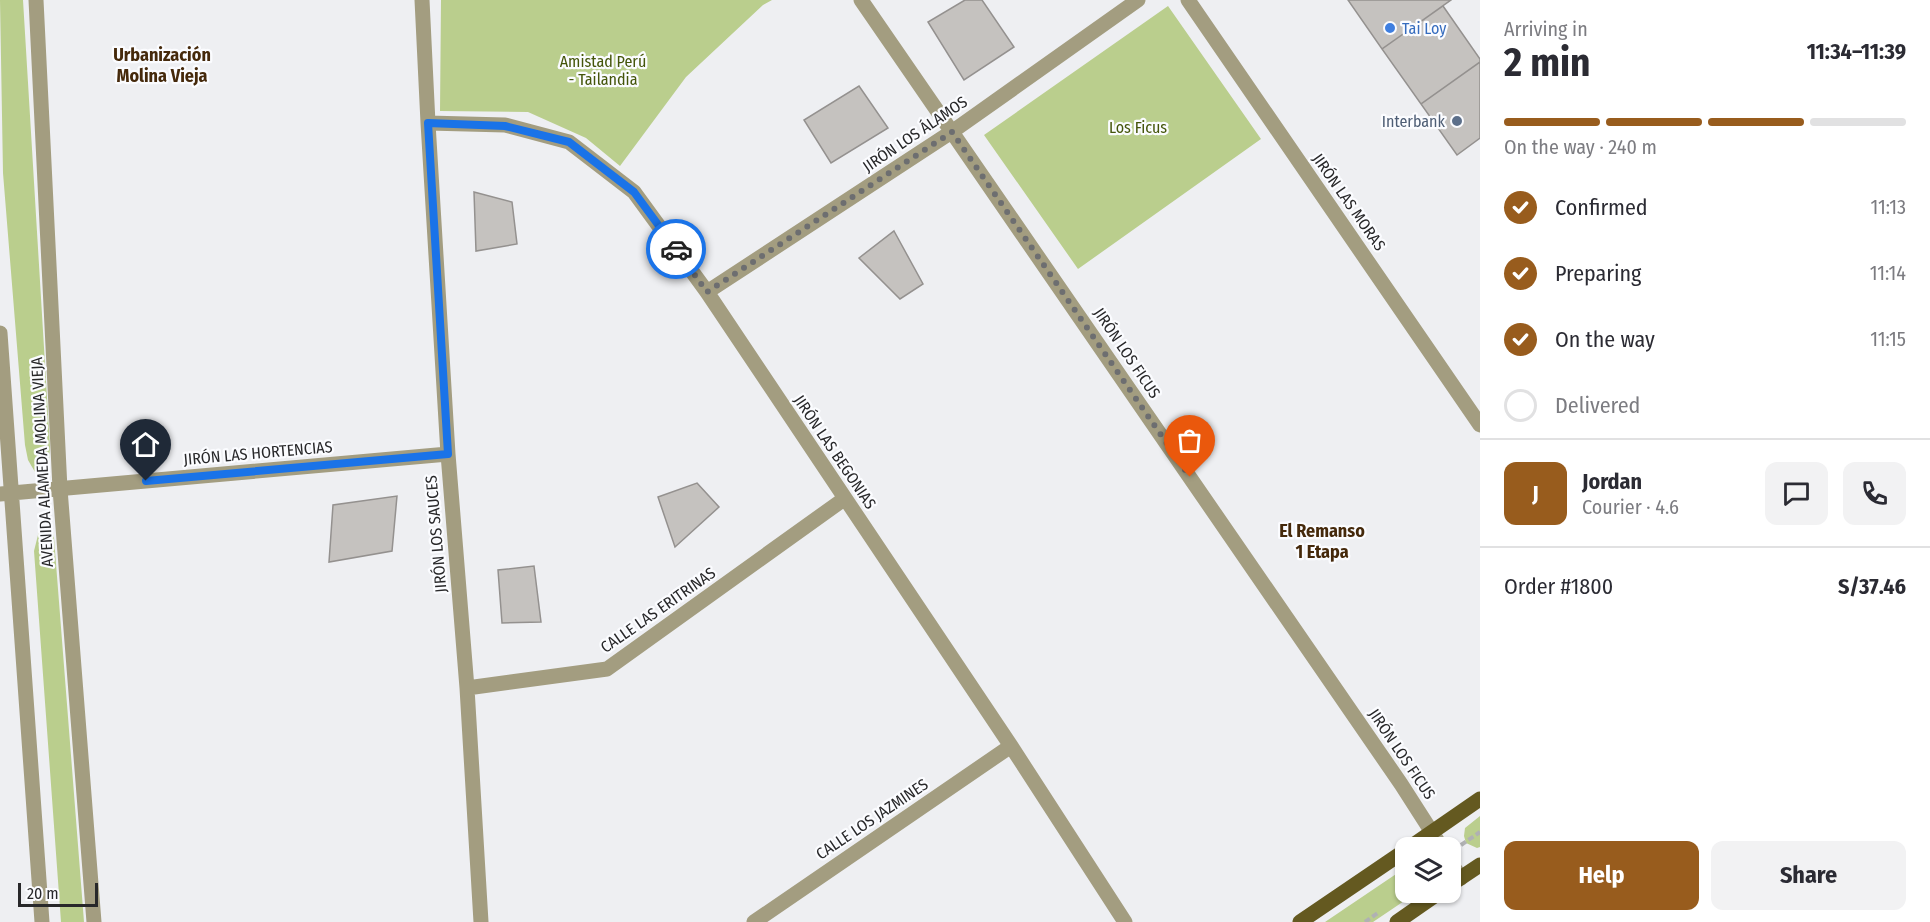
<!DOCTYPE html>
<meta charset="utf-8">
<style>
body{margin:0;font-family:"Fira Sans Condensed",sans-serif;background:#f2f2f3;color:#2b2b33;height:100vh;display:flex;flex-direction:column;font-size:22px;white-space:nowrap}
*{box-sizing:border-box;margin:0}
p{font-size:20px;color:#7c7c81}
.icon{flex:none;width:33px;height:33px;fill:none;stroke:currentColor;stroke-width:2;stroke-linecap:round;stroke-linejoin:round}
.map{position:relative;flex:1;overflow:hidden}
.details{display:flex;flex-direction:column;background:#fff;width:450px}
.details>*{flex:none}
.buttons{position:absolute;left:1395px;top:837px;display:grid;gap:12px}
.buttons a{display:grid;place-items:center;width:66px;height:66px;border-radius:12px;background:#fff;box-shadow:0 2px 4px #0004;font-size:30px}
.scale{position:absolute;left:18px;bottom:15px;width:80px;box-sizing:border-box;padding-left:6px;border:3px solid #28282a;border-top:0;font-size:16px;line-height:21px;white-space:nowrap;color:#28282a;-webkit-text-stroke:4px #fbfcff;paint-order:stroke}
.pin{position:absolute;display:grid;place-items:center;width:51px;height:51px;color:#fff;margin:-62px -26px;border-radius:50% 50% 50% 0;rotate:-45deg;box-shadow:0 0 6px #0007}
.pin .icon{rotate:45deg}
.courier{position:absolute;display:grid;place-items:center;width:60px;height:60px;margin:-30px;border:4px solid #1a73e8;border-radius:50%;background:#fff;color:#222;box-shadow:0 2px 8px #0007}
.head em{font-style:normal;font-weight:700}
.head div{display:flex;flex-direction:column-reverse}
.head{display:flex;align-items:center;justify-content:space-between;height:102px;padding:0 24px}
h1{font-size:39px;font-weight:700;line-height:45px}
.bar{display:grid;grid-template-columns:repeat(4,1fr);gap:9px 6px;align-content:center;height:72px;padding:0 24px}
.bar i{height:8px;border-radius:4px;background:#e1e1e2}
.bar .active{background:#985c1d}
.bar p{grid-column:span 4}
.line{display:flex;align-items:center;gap:15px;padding:0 24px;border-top:2px solid #e1e1e2}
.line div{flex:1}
.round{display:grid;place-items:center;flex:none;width:63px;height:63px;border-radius:12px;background:#f2f2f3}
ol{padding:0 24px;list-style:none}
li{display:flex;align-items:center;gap:18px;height:66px}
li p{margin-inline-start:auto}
li .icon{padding:6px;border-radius:50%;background:#985c1d;color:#fff;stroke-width:4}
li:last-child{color:#7c7c81}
li i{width:33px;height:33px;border:3px solid #e1e1e2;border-radius:50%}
.button{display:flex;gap:12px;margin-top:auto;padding:12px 24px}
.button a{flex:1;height:69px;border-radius:12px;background:#985c1d;color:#fff;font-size:24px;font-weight:700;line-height:69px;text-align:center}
.button a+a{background:#f2f2f3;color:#2b2b33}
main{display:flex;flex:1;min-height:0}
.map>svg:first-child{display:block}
.green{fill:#bace8d}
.building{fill:#c5c2bf;stroke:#94918f;stroke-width:1.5}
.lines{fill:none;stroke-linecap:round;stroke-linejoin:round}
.path{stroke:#b0b1b3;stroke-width:4;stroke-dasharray:6 3;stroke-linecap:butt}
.minor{stroke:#a39d80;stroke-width:15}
.major{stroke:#645920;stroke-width:15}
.done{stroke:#6d6e70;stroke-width:6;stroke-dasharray:0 10.8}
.route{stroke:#1a73e8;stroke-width:8}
.shop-dot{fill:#3f7fe0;stroke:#fbfcff;stroke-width:2}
.service-dot{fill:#5c6f8a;stroke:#fbfcff;stroke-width:2}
.labels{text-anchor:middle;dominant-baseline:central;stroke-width:4.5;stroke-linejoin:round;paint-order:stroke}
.shop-label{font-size:16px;fill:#366cbe;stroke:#fbfcff;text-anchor:start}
.park-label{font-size:16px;fill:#44550a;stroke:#fbfcff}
.service-label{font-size:16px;fill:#4e5e75;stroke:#fbfcff;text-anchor:end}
.street-label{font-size:16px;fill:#28282a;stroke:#fbfcff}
.neighbourhood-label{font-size:18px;font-weight:bold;fill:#45290b;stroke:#fbfcff}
</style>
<main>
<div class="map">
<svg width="1480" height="922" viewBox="0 0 1480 922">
<rect width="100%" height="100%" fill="#eeeff2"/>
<path class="green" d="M0 0H23L50 447 48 471 35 472 28 460 25 445 3 173Z
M441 0H772L763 5 686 77 620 166 586 138 528 112 440 111Z
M1168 6 1261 139 1078 269 984 135Z
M42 519 50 521 54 538 84 922H61L34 551Z
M1480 816V847L1477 848 1466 843 1464 836 1465 828Z
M1405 868 1406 892 1416 893 1373 922H1325Z"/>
<path class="building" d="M965 0H982L1014 47 964 80 928 22Z
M1348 0H1451L1382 49Z
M1443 6 1480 59V62L1421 104 1382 49Z
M1480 62V138L1457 155 1421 104Z
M859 86 888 128 831 163 804 120Z
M474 192 512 202 517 244 476 251Z
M894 231 923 284 900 299 859 258Z
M697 483 719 507 675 547 658 497Z
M397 496 392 551 329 562 333 505Z
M534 566 541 622 502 623 498 570Z"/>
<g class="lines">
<path class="path" d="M1461 845 1480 832
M1365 922 1379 912"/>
<path class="minor" d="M36 0 60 489 94 922
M422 0 428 123 448 454 467 688 481 922
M861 0 1401 784 1442 848
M1188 0 1480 425
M428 123 505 125 569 142 634 192 707 292 1011 746 1125 922
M707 292 953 131 1138 0
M0 333 42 922
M0 494 448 454
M467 688 607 669 844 499
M1450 862 1461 878
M754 922 1011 746"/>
<path class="major" d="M1409 848 1480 799
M1450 885 1480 865
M1300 922 1406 850
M1397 922 1440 892"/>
</g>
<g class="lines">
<path class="done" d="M676 249 707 292 952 132 1190 477"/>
<path class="route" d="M146 481 448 454 428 123 505 126 569 142 634 192 676 249"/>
</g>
<circle class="shop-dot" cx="1390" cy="28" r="6"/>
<circle class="service-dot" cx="1457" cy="121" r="6"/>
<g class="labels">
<g class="shop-label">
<text x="1402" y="28">Tai Loy</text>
</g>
<g class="park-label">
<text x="603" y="61">Amistad Perú<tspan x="603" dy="18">- Tailandia</tspan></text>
<text x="1138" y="127">Los Ficus</text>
</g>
<g class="service-label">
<text x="1445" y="121">Interbank</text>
</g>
<g class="street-label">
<text transform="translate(915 134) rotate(-34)">JIRÓN LOS ÁLAMOS</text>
<text transform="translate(1349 202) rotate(55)">JIRÓN LAS MORAS</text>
<text transform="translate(1127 353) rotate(56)">JIRÓN LOS FICUS</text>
<text transform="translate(835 452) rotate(56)">JIRÓN LAS BEGONIAS</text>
<text transform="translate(258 453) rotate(-5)">JIRÓN LAS HORTENCIAS</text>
<text transform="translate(42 462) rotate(-93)">AVENIDA ALAMEDA MOLINA VIEJA</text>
<text transform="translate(436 534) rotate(-95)">JIRÓN LOS SAUCES</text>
<text transform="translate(658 610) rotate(-35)">CALLE LAS ERITRINAS</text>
<text transform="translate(1402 754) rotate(56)">JIRÓN LOS FICUS</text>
<text transform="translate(872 819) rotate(-34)">CALLE LOS JAZMINES</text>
</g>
<g class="neighbourhood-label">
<text x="162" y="55">Urbanización<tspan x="162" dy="21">Molina Vieja</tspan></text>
<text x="1322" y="531">El Remanso<tspan x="1322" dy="21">1 Etapa</tspan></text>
</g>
</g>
</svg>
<div class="buttons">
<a><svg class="icon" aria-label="layers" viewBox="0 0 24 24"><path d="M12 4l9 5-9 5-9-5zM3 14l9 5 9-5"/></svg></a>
</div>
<div class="scale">20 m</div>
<div class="pin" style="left:1190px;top:477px;background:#ea580c"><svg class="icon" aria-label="bag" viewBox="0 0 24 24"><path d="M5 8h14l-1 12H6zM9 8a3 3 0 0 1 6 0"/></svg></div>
<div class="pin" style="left:146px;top:481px;background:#1f2937"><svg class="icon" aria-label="home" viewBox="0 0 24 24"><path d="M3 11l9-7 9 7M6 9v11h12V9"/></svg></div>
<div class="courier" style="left:676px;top:249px"><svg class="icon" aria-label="car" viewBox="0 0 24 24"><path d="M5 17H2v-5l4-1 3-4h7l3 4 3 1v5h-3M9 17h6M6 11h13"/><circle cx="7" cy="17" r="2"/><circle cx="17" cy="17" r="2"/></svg></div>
</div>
<section class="details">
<div class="head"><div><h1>2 min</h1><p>Arriving in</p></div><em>11:34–11:39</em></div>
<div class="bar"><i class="active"></i><i class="active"></i><i class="active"></i><i></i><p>On the way · 240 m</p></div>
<ol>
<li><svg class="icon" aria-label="check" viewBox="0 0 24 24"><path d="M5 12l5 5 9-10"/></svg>Confirmed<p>11:13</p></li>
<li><svg class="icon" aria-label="check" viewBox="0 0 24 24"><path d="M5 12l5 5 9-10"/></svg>Preparing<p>11:14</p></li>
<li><svg class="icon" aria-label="check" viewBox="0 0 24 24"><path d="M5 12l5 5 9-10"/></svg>On the way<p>11:15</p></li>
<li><i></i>Delivered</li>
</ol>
<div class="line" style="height:108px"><b class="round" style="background:#985c1d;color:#fff">J</b><div><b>Jordan</b><p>Courier · 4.6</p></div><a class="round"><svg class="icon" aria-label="chat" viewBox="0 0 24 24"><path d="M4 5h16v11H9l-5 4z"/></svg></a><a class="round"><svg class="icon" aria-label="phone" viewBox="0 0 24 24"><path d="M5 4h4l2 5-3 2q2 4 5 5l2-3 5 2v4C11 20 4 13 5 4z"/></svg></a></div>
<div class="line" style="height:78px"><div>Order #1800</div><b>S/37.46</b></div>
<div class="button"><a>Help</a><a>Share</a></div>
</section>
</main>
